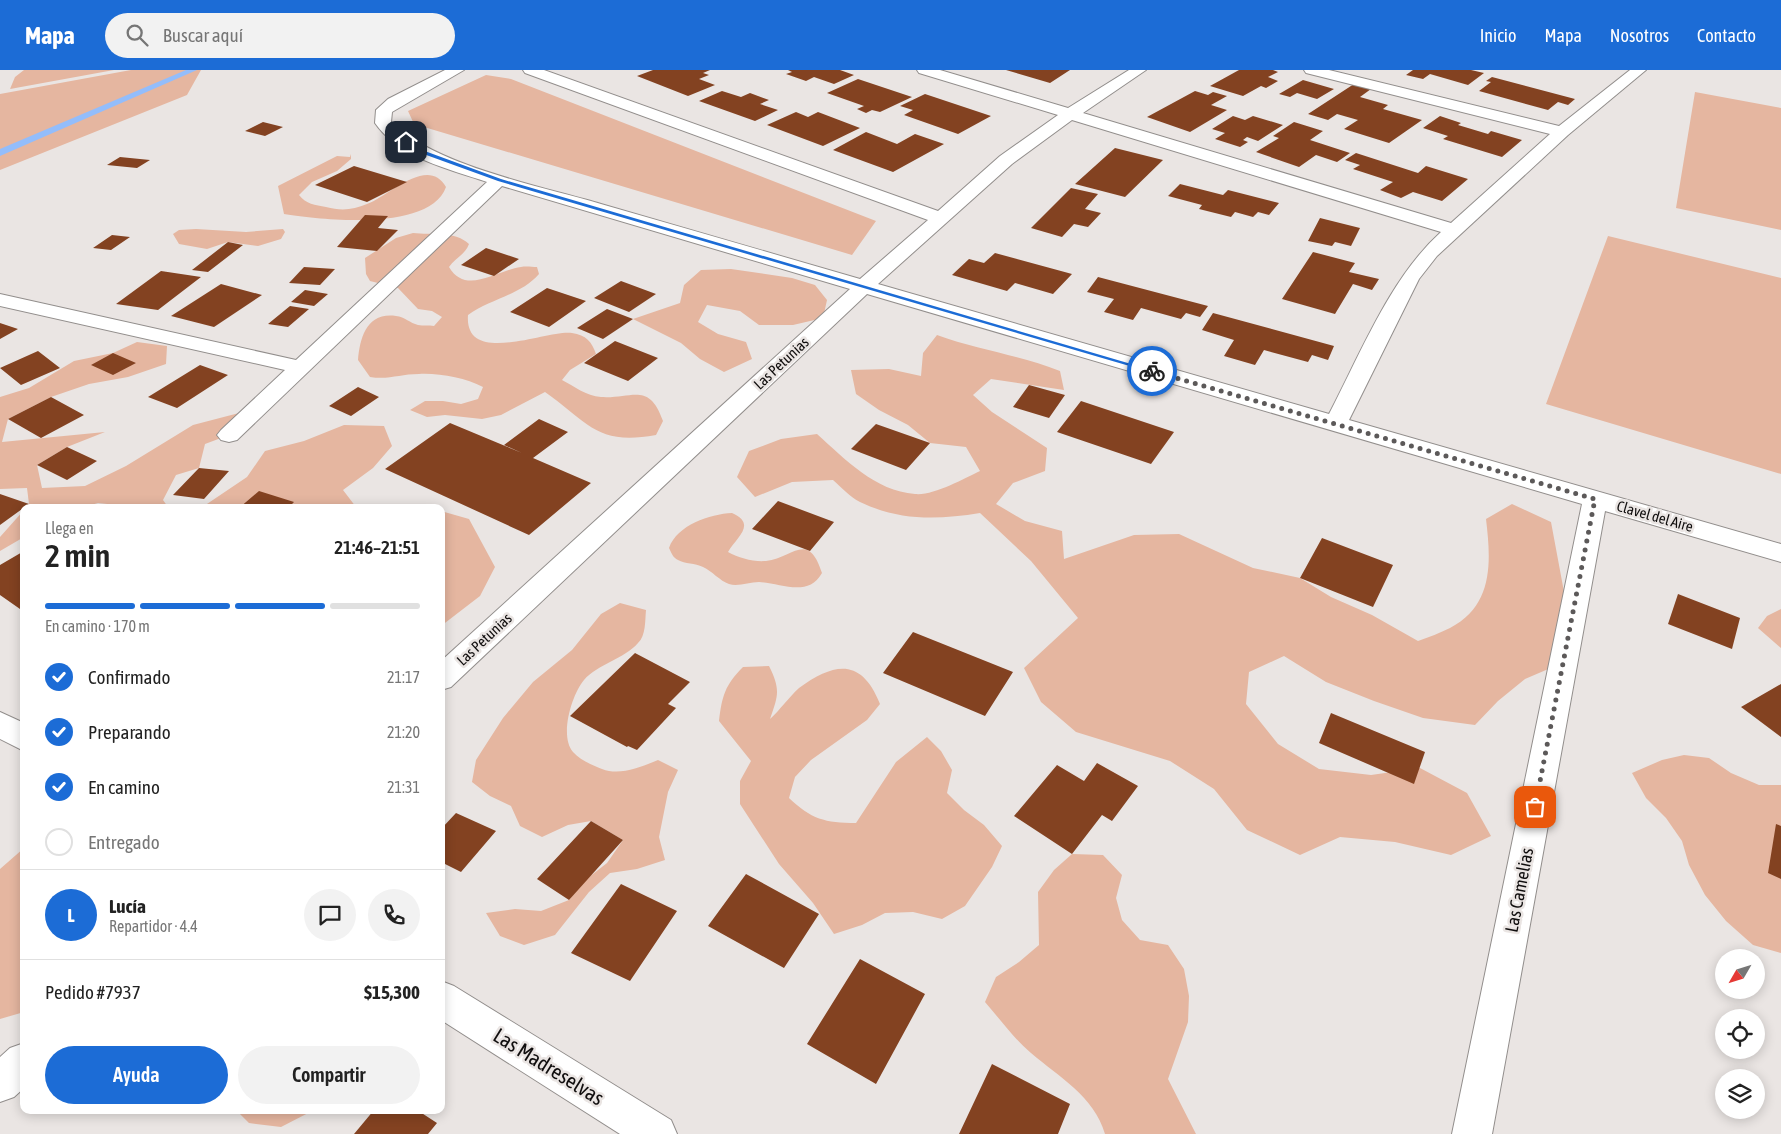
<!DOCTYPE html>
<html lang="es">
<meta charset="utf-8">
<style>
body{margin:0;font-family:"Asap Condensed",sans-serif;background:#f2f2f2;color:#222;height:100vh;display:flex;flex-direction:column;font-size:19px;white-space:nowrap}
*{box-sizing:border-box;margin:0}
p{font-size:16px;color:#767676}
.icon{flex:none;width:28px;height:28px;fill:none;stroke:currentColor;stroke-width:2;stroke-linecap:round;stroke-linejoin:round}
.map{position:relative;flex:1;overflow:hidden}
.side{position:absolute;left:20px;top:434px;width:425px;height:610px;display:flex;flex-direction:column;background:#fff;border-radius:10px;box-shadow:0 2px 12px #0003}
.side>*{flex:none}
.needle{width:32px;rotate:231deg}
.fabs{position:absolute;left:1715px;top:879px;display:grid;gap:10px}
.fabs a{display:grid;place-items:center;width:50px;height:50px;border-radius:50%;background:#fff;box-shadow:0 2px 12px #0003;font-size:25px}
.pin{position:absolute;display:grid;place-items:center;width:42px;height:42px;color:#fff;margin:-21px;border-radius:10px;box-shadow:0 2px 8px #0006}
.courier{position:absolute;display:grid;place-items:center;width:50px;height:50px;margin:-25px;border:4px solid #1c6cd6;border-radius:50%;background:#fff;color:#222;box-shadow:0 1px 6px #0007}
.headline em{font-style:normal;font-weight:600}
.headline div{display:flex;flex-direction:column-reverse}
.headline{display:flex;align-items:center;justify-content:space-between;height:85px;padding:0 25px}
h1{font-size:32px;font-weight:600;line-height:38px}
.bar{display:grid;grid-template-columns:repeat(4,1fr);gap:8px 5px;align-content:center;height:60px;padding:0 25px}
.bar i{height:6px;border-radius:4px;background:#e0e0e0}
.bar .on{background:#1c6cd6}
.bar p{grid-column:span 4}
.line{display:flex;align-items:center;gap:12px;padding:0 25px;border-top:1px solid #e0e0e0}
.line div{flex:1}
.round{display:grid;place-items:center;flex:none;width:52px;height:52px;border-radius:26px;background:#f2f2f2}
ol{padding:0 25px;list-style:none}
li{display:flex;align-items:center;gap:15px;height:55px}
li p{margin-inline-start:auto}
li .icon{padding:5px;border-radius:50%;background:#1c6cd6;color:#fff;stroke-width:4}
li:last-child{color:#767676}
li i{width:28px;height:28px;border:2px solid #e0e0e0;border-radius:50%}
.button{display:flex;gap:10px;margin-top:auto;padding:10px 25px}
.button a{flex:1;height:58px;border-radius:30px;background:#1c6cd6;color:#fff;font-size:20px;font-weight:600;line-height:58px;text-align:center}
.button a+a{background:#f2f2f2;color:#222}
header{display:flex;align-items:center;gap:30px;box-sizing:border-box;height:70px;padding:0 25px;background:#1c6cd6;color:#fff}
header strong{font-size:24px}
nav{display:flex;gap:28px;margin-inline-start:auto;font-size:18px}
.search{width:350px;height:45px;background:#f2f2f2;display:flex;align-items:center;gap:12px;box-sizing:border-box;padding:0 18px;border-radius:28px;color:#767676;font-size:19px}
.map>svg:first-child{display:block}
.green{fill:#e5b6a0}
.lines{fill:none;stroke-linecap:round;stroke-linejoin:round}
.stream{fill:#93bdfb;fill-rule:evenodd}
.building{fill:#834221}
.street-casing{stroke:#928e8c;stroke-width:2}
.street{fill:#fff;fill-rule:evenodd}
.route{fill:#1c6cd6}
.done{stroke:#5c5959;stroke-width:5;stroke-dasharray:0 9}
.labels{text-anchor:middle;dominant-baseline:central;stroke-width:5;stroke-linejoin:round;paint-order:stroke}
.far-street-label{font-size:15px;fill:#100e0e;stroke:#eae5e3}
.street-label{font-size:18px;fill:#100e0e;stroke:#eae5e3}
.near-street-label{font-size:21px;fill:#100e0e;stroke:#eae5e3}
</style>
<header>
<strong>Mapa</strong>
<div class="search"><svg class="icon" aria-label="search" viewBox="0 0 24 24"><circle cx="10" cy="10" r="6"/><path d="M15 15l6 6"/></svg>Buscar aquí</div>
<nav><a>Inicio</a><a>Mapa</a><a>Nosotros</a><a>Contacto</a></nav>
</header>
<div class="map">
<svg width="1781" height="1064" viewBox="0 0 1781 1064">
<rect width="100%" height="100%" fill="#eae5e3"/>
<path class="green" d="M24 0H114L10 19 15 7Z
M131 0H201L187 25 0 100V24Z
M486 5 511 9 876 151 852 185 414 54 408 41Z
M1695 22 1781 38V160L1676 138Z
M351 84V89L337 101 312 112 299 125C306 134 315 135 326 137 341 141 353 140 367 134 389 126 428 85 446 117 430 162 322 150 284 144L278 116 337 86 350 87Z
M196 159 246 162 283 159 285 162 281 169 258 176 228 172 207 179 179 174 173 164 179 160Z
M413 163C431 165 456 161 469 174 465 185 455 188 449 197 466 226 497 200 521 197 526 196 532 197 537 197L539 204C521 225 490 229 468 245 464 298 548 259 572 263 586 265 592 272 596 284L570 300 562 310C574 316 586 326 601 327 632 329 649 311 663 351L656 365C597 376 589 353 545 322L501 345 482 349 445 345 427 347 410 340 425 331H443L461 334 478 329 483 317C465 308 440 303 419 304 400 304 389 310 370 307L358 290C360 267 367 242 396 246 405 247 410 253 418 255 423 256 429 255 434 256L442 247 432 241 418 239 398 218 370 211 366 204 365 188 396 168Z
M1608 166 1781 208V404L1546 334Z
M731 199 792 208 815 215 827 230 823 248 793 255H759L740 241 707 235 698 252 718 264 746 272 752 289 724 302 700 289 681 273 633 249 680 233 684 215 701 200Z
M937 265C978 280 1020 285 1060 301L1064 320 991 309 973 325 992 342 1047 378 1045 401 1013 413 996 434 1025 451 1062 461 1064 489 1134 465 1179 464 1253 498 1300 508 1331 527 1372 545 1418 571C1429 567 1440 563 1450 558 1494 535 1491 491 1486 449L1512 434 1551 452 1567 538 1560 594 1525 609 1498 631 1475 655 1423 648 1374 631 1326 612 1284 586 1249 602 1246 634 1278 674 1319 699 1371 705 1420 698 1467 723 1491 766 1451 785 1395 772 1340 767 1300 785 1247 760 1214 719 1170 691 1076 662 1041 632 1024 598 1078 548 1031 491 980 443C937 450 900 451 860 432 850 427 841 417 833 410L792 412 755 427 737 407 749 381 781 369 817 364C845 389 875 421 915 424 933 426 963 409 980 401L966 377 930 373 908 355 879 340 856 324 851 300 889 299 921 306 923 283Z
M137 272 167 276 166 294 128 307 89 314 51 327 8 349 2 372 105 362 67 377 37 395 42 418 85 416 126 396 193 355 239 343 229 365 205 374 199 398 176 405 163 430 168 437H135L98 433 84 437H26L29 434 27 418 0 419V327L29 318 74 291 113 283Z
M344 355 384 356 392 376 373 398 343 420 356 437 201 438 247 407 265 381 304 371Z
M24 440V467L0 481V467Z
M441 441 469 449 495 497 480 526 441 556Z
M732 443C757 454 737 467 728 482 739 488 753 492 766 491 793 488 808 460 822 503 808 528 781 513 759 512 749 512 738 517 729 514 720 511 712 501 703 497 695 493 685 494 678 490 673 488 671 482 669 478 677 455 710 444 732 443Z
M620 533 646 540C645 550 646 566 638 573 624 589 598 594 584 610 572 624 559 666 573 682 580 690 592 695 602 699 620 706 641 697 658 690L678 700 668 722 659 767 665 790 637 799 610 803 589 822 555 865 524 875 500 866 486 843 515 839 541 841 569 830 584 811 607 793 623 770 591 751 568 755 542 767 520 756 511 736 490 726 472 712 476 690 503 648 533 612 572 580 601 544Z
M1781 539V578L1758 558 1767 546Z
M769 596C781 620 778 626 770 649 780 640 789 627 799 618 836 591 862 589 880 634L867 650 811 690 795 707 789 728C811 749 825 753 856 753L896 692 927 667 941 681 952 700 947 723 964 740 984 755 1002 776 992 797 965 836 942 849 913 842 885 843 862 855 834 864 813 833 779 794 740 734V711L751 691 719 651C722 626 725 615 743 597Z
M1684 685 1709 688 1731 703 1759 715H1781V883L1753 875 1726 851 1705 825 1689 795 1682 771 1666 748 1646 728 1632 703 1662 690Z
M24 778V942L0 949V799Z
M1072 784 1103 785 1122 805 1116 828 1122 850 1140 870 1168 875 1184 899 1189 926 1188 952 1168 1009 1196 1064H1105C1094 1026 1059 1007 1031 983 1014 969 1000 949 985 932L996 907 1019 892 1039 875 1038 822 1054 800Z
M236 1040H314L281 1057 249 1053Z"/>
<g class="lines">
<path class="stream" d="M186 0H197L0 86V79Z"/>
</g>
<path class="building" d="M653 0H710L703 3 709 5 699 9 715 15 688 26 637 6Z
M788 0H840L854 5 834 14 814 7 806 11 786 4 792 2Z
M1006 0H1070L1050 13Z
M1239 0H1273L1278 2 1268 7 1278 11 1266 18 1261 16 1243 26 1210 16Z
M1413 0H1471L1484 3 1468 15 1430 4 1423 9 1406 5Z
M1492 7 1575 29 1568 35 1558 32 1548 40 1479 21 1491 12 1486 11Z
M858 9 912 27 880 42 872 40 866 43 857 39 864 36 827 23Z
M1303 10 1334 19 1317 29 1297 23 1290 27 1279 24Z
M1354 14 1371 19 1360 27 1388 35 1383 39 1422 50 1389 73 1344 59 1358 50 1337 44 1328 50 1308 44Z
M722 21 741 27 750 23 769 30 760 34 778 40 755 51 699 31Z
M1195 21 1208 25 1213 22 1227 26 1211 35 1227 40 1190 62 1147 47Z
M925 24 991 46 958 64 904 45 913 40 900 36Z
M796 42 808 47 818 42 860 58 823 76 767 55Z
M1233 46 1245 50 1253 46 1283 55 1258 71 1247 67 1243 70 1248 72 1240 77 1215 69 1225 63 1212 59Z
M1440 46 1461 53 1458 55 1488 64 1491 61 1522 70 1502 87 1443 69 1448 66 1423 58Z
M263 52 283 57 265 66 245 61Z
M1294 52 1323 61 1310 70 1350 83 1337 92 1316 85 1299 97 1256 82 1279 68 1273 66Z
M866 62 897 74 915 64 944 74 893 102 833 80Z
M1115 78 1163 90 1125 127 1075 114Z
M1356 83 1418 103 1426 96 1468 109 1442 131 1413 122 1401 128 1380 120 1393 112 1353 99 1360 95 1345 90Z
M120 87 150 90 137 98 107 95Z
M354 96 407 112 367 132 315 115Z
M1180 114 1223 125 1228 120 1279 133 1269 145 1258 142 1253 147 1235 142 1231 147 1199 139 1202 135 1168 126Z
M1071 118 1098 124 1085 139 1101 143 1088 157 1074 154 1062 167 1031 158Z
M365 145 388 146 378 158 398 160 377 181 337 177Z
M1320 148 1360 158 1351 176 1335 172 1332 176 1308 171Z
M112 165 130 167 111 180 93 178Z
M228 172 243 175 208 202 192 200Z
M486 178 519 189 494 206 461 195Z
M1313 182 1355 193 1349 202 1379 209 1372 220 1353 214 1335 244 1282 229Z
M995 183 1072 204 1053 224 1015 213 1007 221 952 205 969 189 984 193Z
M304 197 335 199 320 215 289 213Z
M161 201 201 207 158 240 116 234Z
M1098 207 1208 236 1200 247 1186 243 1181 249 1141 238 1133 250 1104 242 1114 229 1087 222Z
M621 211 656 224 629 242 594 228Z
M221 214 262 225 214 257 171 246Z
M547 218 586 231 549 257 510 242Z
M305 220 328 224 314 236 291 232Z
M290 236 309 239 288 257 268 254Z
M607 239 633 249 603 269 577 258Z
M1213 243 1334 276 1328 290 1312 285 1308 292 1264 280 1255 295 1224 286 1234 270 1202 260Z
M0 253 18 259 0 269Z
M615 271 658 288 628 311 584 293Z
M38 281 60 298 21 315 0 298Z
M113 283 136 293 113 305 91 295Z
M200 295 228 305 177 338 148 327Z
M1029 315 1065 325 1049 348 1013 337Z
M358 317 379 327 351 346 329 336Z
M51 327 84 345 41 368 8 349Z
M1081 331 1174 362 1151 394 1057 362Z
M539 349 568 362 533 388 591 413 529 465 385 399 450 353 522 383 504 375Z
M876 354 930 373 906 400 851 379Z
M67 377 97 391 67 410 37 395Z
M199 398 229 401 204 429 173 425Z
M259 421 294 432 288 438H239Z
M0 424 29 434 0 455Z
M778 431 834 452 810 481 752 459Z
M1322 468 1393 495 1373 537 1300 508Z
M24 481V537L20 539 0 525V495Z
M1678 524 1740 548 1732 579 1668 554Z
M913 562 1013 602 985 646 883 603Z
M635 583 690 612 668 634 676 638 637 680 628 676 627 677 570 646Z
M1781 614V667L1741 637Z
M1331 643 1425 682 1414 714 1319 673Z
M1097 693 1138 716 1112 751 1102 745 1072 784 1014 746 1057 695 1084 711Z
M456 743 496 761 461 802 441 792V759Z
M591 751 623 770 569 830 537 809Z
M1776 754 1781 756V809L1768 803Z
M746 804 819 844 784 898 708 856Z
M621 814 677 841 630 911 571 883Z
M860 889 925 924 876 1014 807 974Z
M992 994 1070 1034 1058 1064H959Z
M374 1040H417L437 1053 428 1064H354Z"/>
<g class="lines">
<g class="street-casing">
<path id="street" d="M445 0H464L392 42 391 52C436 96 540 116 601 134 688 159 774 184 860 209L928 150 525 3 523 0H544L938 141 1000 86 1058 45 919 3 917 0H940L1068 38 1129 0H1146L1083 43 1451 153 1550 64 1306 3 1304 0H1329L1559 56 1630 0H1646L1568 65 1437 186 1419 209 1349 350 1781 474V492L1605 441 1492 1064H1452L1582 434 867 224 451 617 441 620V591L850 219 502 116 237 370 229 372 221 370 217 365 221 360 285 300 0 236V224L296 290 487 112C449 99 399 88 375 53L376 40 388 29ZM1072 50 1441 162C1390 208 1361 283 1329 344L878 214 1012 94Z
M0 642 24 653V681L0 669Z
M441 911 454 916 671 1050 677 1064H620L441 950Z
M24 973V1018L14 1027 0 1032V987L10 978Z"/>
</g>
<use href="#street" class="street"/>
</g>
<path class="route" d="M404 71 422 80 501 109 1155 301 1150 302 498 111 418 82Z"/>
<g class="lines">
<path class="done" d="M1152 301 1595 429 1535 737"/>
</g>
<g class="labels">
<g class="far-street-label">
<text transform="translate(781 293) rotate(-43)">Las Petunias</text>
<text transform="translate(1655 446) rotate(16)">Clavel del Aire</text>
<text transform="translate(484 569) rotate(-43)">Las Petunias</text>
</g>
<g class="street-label">
<text transform="translate(1519 820) rotate(-79)">Las Camelias</text>
</g>
<g class="near-street-label">
<text transform="translate(549 996) rotate(32)">Las Madreselvas</text>
</g>
</g>
</svg>
<div class="fabs">
<a><svg class="needle" viewBox="-14 -14 28 28"><path d="M0-13l5 13h-10z" fill="#e53935"/><path d="M0 13l5-13h-10z" fill="#767676"/></svg></a>
<a><svg class="icon" aria-label="locate" viewBox="0 0 24 24"><circle cx="12" cy="12" r="6"/><path d="M12 2v4M12 18v4M2 12h4M18 12h4"/></svg></a>
<a><svg class="icon" aria-label="layers" viewBox="0 0 24 24"><path d="M12 4l9 5-9 5-9-5zM3 14l9 5 9-5"/></svg></a>
</div>
<div class="pin" style="left:1535px;top:737px;background:#ea580c"><svg class="icon" aria-label="bag" viewBox="0 0 24 24"><path d="M5 8h14l-1 12H6zM9 8a3 3 0 0 1 6 0"/></svg></div>
<div class="pin" style="left:406px;top:72px;background:#1f2937"><svg class="icon" aria-label="home" viewBox="0 0 24 24"><path d="M3 11l9-7 9 7M6 9v11h12V9"/></svg></div>
<div class="courier" style="left:1152px;top:301px"><svg class="icon" aria-label="bike" viewBox="0 0 24 24"><circle cx="6" cy="16" r="4"/><circle cx="18" cy="16" r="4"/><path d="M6 16l4-8h5l3 8M10 8l3 8H6M13 5h3"/></svg></div>
<section class="side">
<div class="headline"><div><h1>2 min</h1><p>Llega en</p></div><em>21:46–21:51</em></div>
<div class="bar"><i class="on"></i><i class="on"></i><i class="on"></i><i></i><p>En camino · 170 m</p></div>
<ol>
<li><svg class="icon" aria-label="check" viewBox="0 0 24 24"><path d="M5 12l5 5 9-10"/></svg>Confirmado<p>21:17</p></li>
<li><svg class="icon" aria-label="check" viewBox="0 0 24 24"><path d="M5 12l5 5 9-10"/></svg>Preparando<p>21:20</p></li>
<li><svg class="icon" aria-label="check" viewBox="0 0 24 24"><path d="M5 12l5 5 9-10"/></svg>En camino<p>21:31</p></li>
<li><i></i>Entregado</li>
</ol>
<div class="line" style="height:90px"><b class="round" style="background:#1c6cd6;color:#fff">L</b><div><b>Lucía</b><p>Repartidor · 4.4</p></div><a class="round"><svg class="icon" aria-label="chat" viewBox="0 0 24 24"><path d="M4 5h16v11H9l-5 4z"/></svg></a><a class="round"><svg class="icon" aria-label="phone" viewBox="0 0 24 24"><path d="M5 4h4l2 5-3 2q2 4 5 5l2-3 5 2v4C11 20 4 13 5 4z"/></svg></a></div>
<div class="line" style="height:65px"><div>Pedido #7937</div><b>$15,300</b></div>
<div class="button"><a>Ayuda</a><a>Compartir</a></div>
</section>
</div>
